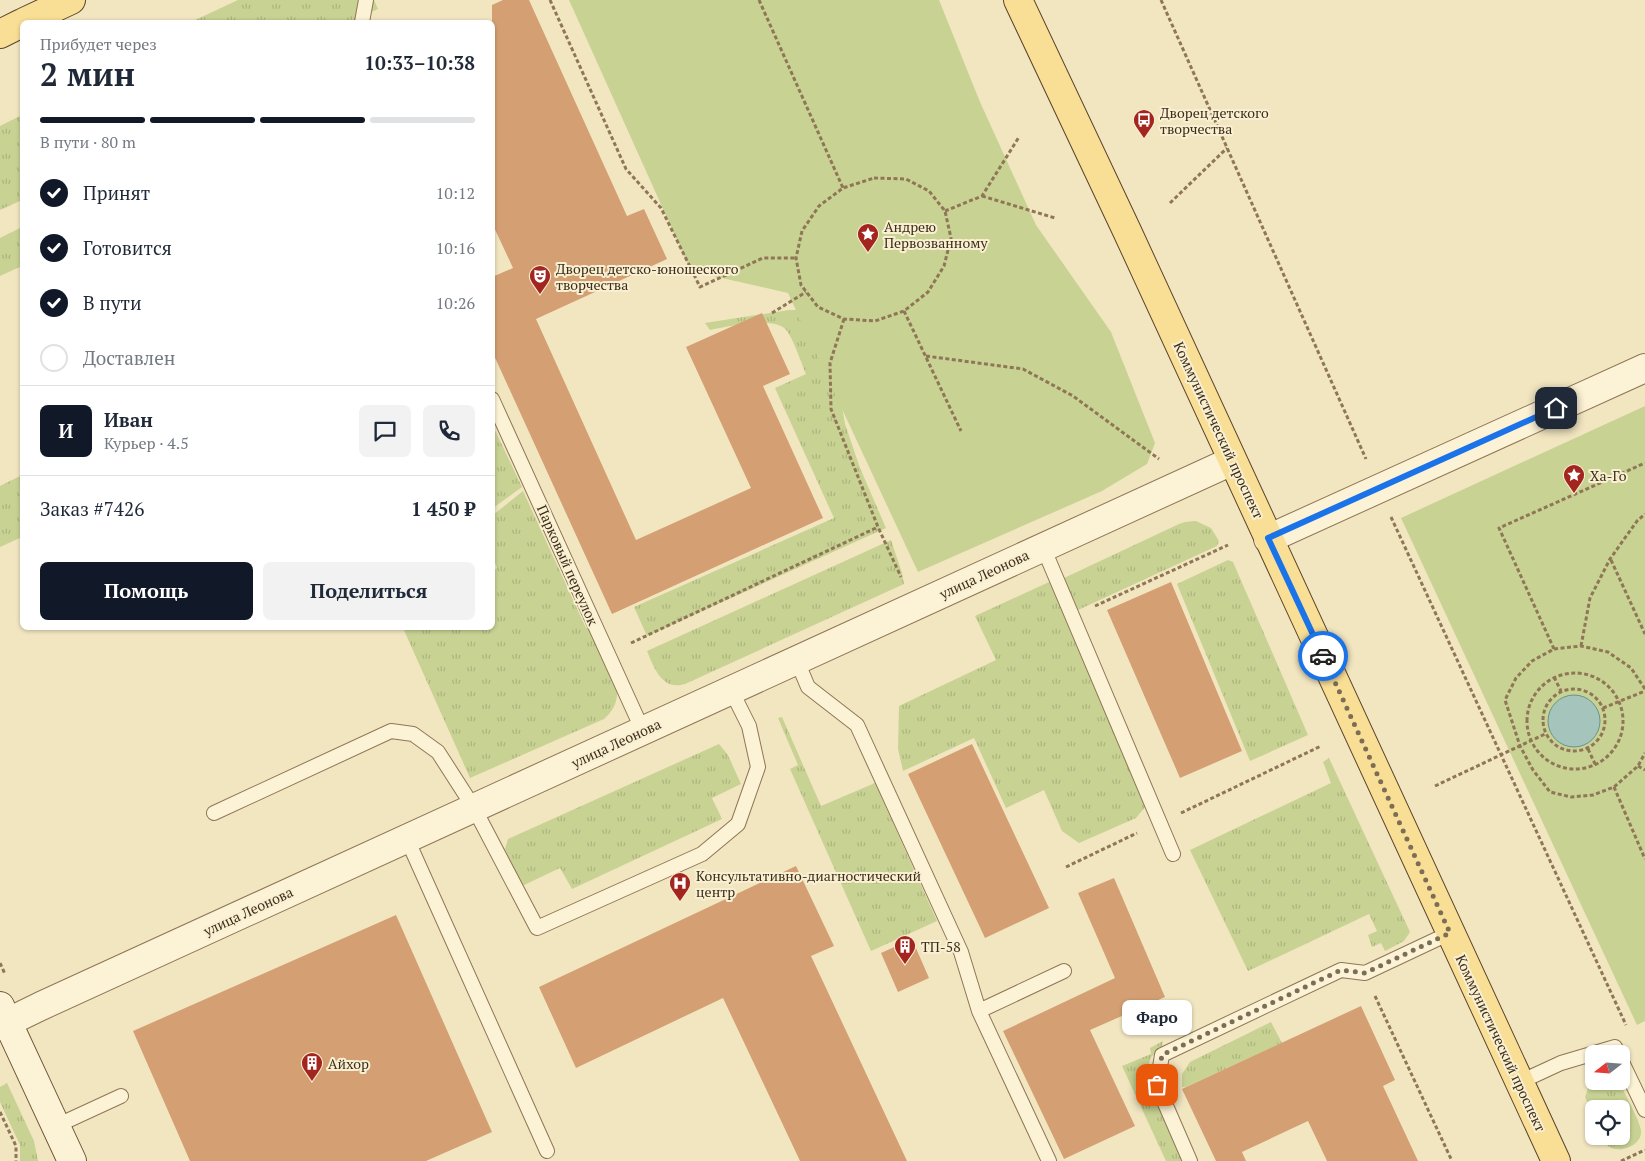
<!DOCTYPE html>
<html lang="ru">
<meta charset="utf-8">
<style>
body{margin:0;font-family:"PT Serif",serif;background:#f2f2f3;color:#1f2937;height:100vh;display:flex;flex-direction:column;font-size:19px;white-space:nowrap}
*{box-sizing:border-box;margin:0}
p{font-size:16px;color:#747a83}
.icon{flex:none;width:28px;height:28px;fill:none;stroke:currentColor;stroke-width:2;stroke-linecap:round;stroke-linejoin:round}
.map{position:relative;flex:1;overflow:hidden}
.sheet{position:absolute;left:20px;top:20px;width:475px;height:610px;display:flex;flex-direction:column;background:#fff;border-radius:8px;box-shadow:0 1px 4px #0004}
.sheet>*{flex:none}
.needle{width:32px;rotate:253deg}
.buttons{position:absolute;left:1585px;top:1045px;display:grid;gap:10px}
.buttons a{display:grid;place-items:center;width:45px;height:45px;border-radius:8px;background:#fff;box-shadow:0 1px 4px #0004;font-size:25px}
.pin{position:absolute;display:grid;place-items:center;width:42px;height:42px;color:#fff;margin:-21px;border-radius:10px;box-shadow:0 2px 8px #0006}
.courier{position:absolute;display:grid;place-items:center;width:50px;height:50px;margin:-25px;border:4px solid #1a73e8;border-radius:50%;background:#fff;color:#222;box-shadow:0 1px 6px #0007}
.bubble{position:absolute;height:35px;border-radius:8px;background:#fff;box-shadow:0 1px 4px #0004;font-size:16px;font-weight:800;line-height:35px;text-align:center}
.summary em{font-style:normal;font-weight:800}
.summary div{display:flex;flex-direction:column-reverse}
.summary{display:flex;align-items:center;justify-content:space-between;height:85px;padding:0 20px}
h1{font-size:32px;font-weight:800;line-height:38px}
.bar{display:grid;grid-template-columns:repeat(4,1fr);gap:8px 5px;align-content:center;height:60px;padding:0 20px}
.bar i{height:6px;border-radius:4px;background:#e0e1e3}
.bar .on{background:#111827}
.bar p{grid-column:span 4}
.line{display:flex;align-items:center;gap:12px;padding:0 20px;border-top:1px solid #e0e1e3}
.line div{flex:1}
.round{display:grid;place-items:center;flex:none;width:52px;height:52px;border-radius:8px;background:#f2f2f3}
ol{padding:0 20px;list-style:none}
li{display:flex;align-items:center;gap:15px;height:55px}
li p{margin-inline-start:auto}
li .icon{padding:5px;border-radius:50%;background:#111827;color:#fff;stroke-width:4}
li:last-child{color:#747a83}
li i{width:28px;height:28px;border:2px solid #e0e1e3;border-radius:50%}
.button{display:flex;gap:10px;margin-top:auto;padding:10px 20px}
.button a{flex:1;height:58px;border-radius:8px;background:#111827;color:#fff;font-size:20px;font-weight:800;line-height:58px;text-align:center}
.button a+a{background:#f2f2f3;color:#1f2937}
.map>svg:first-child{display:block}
.grass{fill:url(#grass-tufts)}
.park{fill:#c8d293}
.water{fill:#a4c4bc;stroke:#69938b}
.building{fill:#d4a073}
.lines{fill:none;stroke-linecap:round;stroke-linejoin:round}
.lane-casing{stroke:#8e7656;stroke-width:16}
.street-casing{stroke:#8e7656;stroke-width:30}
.secondary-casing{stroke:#6f5739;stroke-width:30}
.primary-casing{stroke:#5b442b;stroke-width:30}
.path{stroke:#8e7656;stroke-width:3;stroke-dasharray:4 2.5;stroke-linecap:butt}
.lane{stroke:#fcf2d5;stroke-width:14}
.street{stroke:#fcf2d5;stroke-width:28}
.secondary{stroke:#fcf2d5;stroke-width:28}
.primary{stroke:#f9de95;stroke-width:28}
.done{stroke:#7c6e56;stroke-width:5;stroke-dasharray:0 9}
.route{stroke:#1a73e8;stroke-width:6}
.labels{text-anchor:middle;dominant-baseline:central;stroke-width:4;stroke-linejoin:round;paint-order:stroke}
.poi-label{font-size:14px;fill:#3c2d1c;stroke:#f9efd1;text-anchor:start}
.street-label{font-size:14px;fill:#3c2d1c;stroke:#f9efd1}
</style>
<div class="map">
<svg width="1645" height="1161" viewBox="0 0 1645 1161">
<defs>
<pattern id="grass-tufts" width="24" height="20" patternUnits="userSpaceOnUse" patternTransform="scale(1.25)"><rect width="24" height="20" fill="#c8d293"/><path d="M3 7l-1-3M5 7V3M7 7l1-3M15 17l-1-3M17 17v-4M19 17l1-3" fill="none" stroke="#adb57e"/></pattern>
</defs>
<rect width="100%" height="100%" fill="#f2e6c1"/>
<path class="grass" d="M238 0H374L378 9 350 22H191Z
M22 115V200L0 210V126Z
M22 227V266L0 276V238Z
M789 310H798L835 364 845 424 860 468 886 528 647 636 634 607 834 518 775 388 806 374C800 360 795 343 787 331 775 315 727 327 710 330L705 323Z
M492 424 522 487 493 508H492Z
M22 475V537L0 547V486Z
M523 491 586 628 590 626 617 688C618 701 614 710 604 719L470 778 403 628H492L493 571 497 568 493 558V515Z
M1196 521 1211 528 1219 541 1217 546 1078 610 1064 578 1179 524 1185 522Z
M891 540 902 573 904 584 685 684C662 691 654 668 647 651Z
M1228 560 1233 562 1308 735 1250 761 1177 584Z
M1049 582 1054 588 1146 806 1136 818 1079 843 1062 831 1044 790 1006 808 974 738 903 771 898 749 899 706 996 660 975 616Z
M782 717 821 806 875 783 937 921 871 951 790 769 798 765 778 718Z
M719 744 728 755 741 784 712 798 722 819 572 889 560 868 522 886 505 849 508 839Z
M1329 758 1410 932 1404 941 1385 951 1381 943 1372 947 1368 935 1377 931 1369 914 1248 971 1190 850 1331 783 1323 762Z
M1271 1022 1282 1043 1186 1087H1182V1074L1190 1062Z
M1163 1041 1161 1050C1156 1052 1152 1055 1150 1060 1142 1079 1177 1141 1186 1161H1166L1122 1066 1151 1054 1150 1048Z
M1596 1081H1619C1624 1093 1640 1120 1641 1131 1642 1146 1619 1154 1608 1146 1605 1144 1604 1140 1602 1136H1621V1109H1594V1118L1585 1097 1589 1086Z
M7 1083 34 1141 38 1161H20V1145L0 1102V1087Z"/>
<path class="park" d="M569 0H939L980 102 1036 225 1111 332 1155 443 1147 464 1102 491 918 572 788 293 691 271Z
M1645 406V1021L1637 1025 1401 518Z"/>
<path class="water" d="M1548 721a26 26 0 1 1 52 0a26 26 0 1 1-52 0Z"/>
<path class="building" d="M503 0H529L627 216 644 209 667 259 536 319 636 540 751 488 686 347 762 313 790 374 763 386 823 518 612 614 492 351V277L513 268 492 223V5Z
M1171 582 1242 751 1180 778 1107 610Z
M972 744 1049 908 985 938 908 774Z
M796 866 834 946 811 956 907 1161H800L723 998 576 1068 539 987Z
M1114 878 1165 997 1090 1030 1135 1126 1064 1159 1003 1031 1115 978 1078 893Z
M396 915 492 1132 426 1161H190L133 1031Z
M912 939 929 978 898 992 881 953Z
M1361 1006 1395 1080 1383 1086 1418 1161H1327L1308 1121 1242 1152 1246 1161H1216L1182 1089Z"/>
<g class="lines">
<g class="lane-casing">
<path id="lane" d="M362 22 366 0
M492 399 643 731
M1043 547 1173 854
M797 661 808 687 857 725 961 952 979 1011 1049 1161
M214 813 391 731 413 734 438 752 474 808 537 928 702 854 738 824 758 767 749 726 731 690
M407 839 547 1151
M979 1011 1064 971
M1621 1060 1645 1110
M1520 1082 1561 1063 1615 1047 1618 1054
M56 1126 121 1096
M1190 1161 1157 1085 1162 1055 1341 970 1365 973 1450 933"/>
</g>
<g class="street-casing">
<path id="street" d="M1268 539 1645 368
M0 1026 41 1006 1232 461"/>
</g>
<g class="secondary-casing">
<path id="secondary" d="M0 1006 72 1161"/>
</g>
<g class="primary-casing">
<path id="primary" d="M1018 0 1127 231 1556 1161
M24 22 71 0
M0 34 22 23"/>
</g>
<path class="path" d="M550 0 626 169 661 208 700 287 763 258H796
M759 0 843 188
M1161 0 1366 459
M874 178 906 179 929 191 945 211 951 238 944 266 928 292 904 311 875 321 844 319 818 307 801 285 796 258 802 231 819 206 843 188Z
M982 196 1055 218
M1170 203 1227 148
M945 211 982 196 1019 137
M904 311 961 431
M772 313 806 292
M844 319 830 363 831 409 878 527 901 577
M926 356 1023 369 1073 396 1159 459
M1391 517 1626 1025
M1611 560 1645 634
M1095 606 1228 545
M631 643 878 527
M1581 646 1590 598 1610 559 1637 521 1645 514
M1554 649 1499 528 1645 463
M1527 721a48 48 0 1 1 96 0a48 48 0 1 1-96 0Z
M1554 677 1561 691
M1543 720a31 31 0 1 1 62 0a31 31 0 1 1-62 0Z
M1645 689 1631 668 1608 652 1581 646 1554 649 1532 661 1516 678 1505 700 1520 746 1533 770 1550 792 1571 797 1593 795 1614 787 1638 766 1645 753
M1603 708 1645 691
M1588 749 1596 766
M1638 766 1645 770
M1435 786 1545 734
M1614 787 1645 859
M1181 813 1321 746
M1066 867 1137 833
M0 963 5 974
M1375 996 1452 1161
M0 1112 16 1146V1161
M1621 1161 1645 1150"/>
<use href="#lane" class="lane"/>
<use href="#street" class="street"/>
<use href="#secondary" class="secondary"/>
<use href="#primary" class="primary"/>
</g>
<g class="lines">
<path class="done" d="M1157 1085 1162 1055 1341 970 1365 973 1450 933 1323 656"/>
<path class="route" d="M1323 656 1268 538 1556 408"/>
</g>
<defs>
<g id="bus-pin" transform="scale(1.125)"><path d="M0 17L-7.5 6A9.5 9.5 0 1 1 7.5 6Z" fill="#a32520" stroke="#f9efd1"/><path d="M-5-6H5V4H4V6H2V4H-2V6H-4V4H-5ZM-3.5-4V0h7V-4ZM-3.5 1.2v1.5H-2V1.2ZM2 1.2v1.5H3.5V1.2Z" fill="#fff"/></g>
<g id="sight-pin" transform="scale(1.125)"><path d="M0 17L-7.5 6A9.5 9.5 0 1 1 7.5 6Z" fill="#a32520" stroke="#f9efd1"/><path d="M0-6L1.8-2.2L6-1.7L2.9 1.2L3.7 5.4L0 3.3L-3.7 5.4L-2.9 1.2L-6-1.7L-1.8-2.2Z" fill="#fff"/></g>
<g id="theatre-pin" transform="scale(1.125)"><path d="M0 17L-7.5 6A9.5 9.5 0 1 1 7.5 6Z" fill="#a32520" stroke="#f9efd1"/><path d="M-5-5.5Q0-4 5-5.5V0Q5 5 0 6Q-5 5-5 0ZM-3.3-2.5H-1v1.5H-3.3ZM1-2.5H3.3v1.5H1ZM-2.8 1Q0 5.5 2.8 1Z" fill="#fff"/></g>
<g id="hospital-pin" transform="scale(1.125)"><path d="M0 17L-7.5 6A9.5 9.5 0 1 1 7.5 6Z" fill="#a32520" stroke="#f9efd1"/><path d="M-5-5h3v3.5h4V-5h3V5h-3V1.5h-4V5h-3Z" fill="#fff"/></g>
<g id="building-pin" transform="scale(1.125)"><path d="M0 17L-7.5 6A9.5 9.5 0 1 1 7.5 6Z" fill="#a32520" stroke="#f9efd1"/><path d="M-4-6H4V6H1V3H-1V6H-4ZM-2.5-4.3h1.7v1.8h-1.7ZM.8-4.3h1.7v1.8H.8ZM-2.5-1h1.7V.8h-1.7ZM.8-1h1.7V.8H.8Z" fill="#fff"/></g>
</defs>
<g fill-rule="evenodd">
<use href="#bus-pin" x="1144" y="120"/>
<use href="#sight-pin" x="868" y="234"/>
<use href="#theatre-pin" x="540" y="276"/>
<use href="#sight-pin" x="1574" y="475"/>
<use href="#hospital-pin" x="680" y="883"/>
<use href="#building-pin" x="905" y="946"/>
<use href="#building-pin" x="312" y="1063"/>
</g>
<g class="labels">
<g class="poi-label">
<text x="1160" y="112">Дворец детского<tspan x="1160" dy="16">творчества</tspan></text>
<text x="884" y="226">Андрею<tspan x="884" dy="16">Первозванному</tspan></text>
<text x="556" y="268">Дворец детско-юношеского<tspan x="556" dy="16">творчества</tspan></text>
<text x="1590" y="475">Ха-Го</text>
<text x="696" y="875">Консультативно-диагностический<tspan x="696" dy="16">центр</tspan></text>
<text x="921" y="946">ТП-58</text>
<text x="328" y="1063">Айхор</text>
</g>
<g class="street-label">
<text transform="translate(1219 430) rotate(65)">Коммунистический проспект</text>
<text transform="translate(568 565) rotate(66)">Парковый переулок</text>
<text transform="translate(984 574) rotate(-25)">улица Леонова</text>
<text transform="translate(616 743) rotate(-25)">улица Леонова</text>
<text transform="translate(248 911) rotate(-25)">улица Леонова</text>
<text transform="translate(1501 1043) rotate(65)">Коммунистический проспект</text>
</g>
</g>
</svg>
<div class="buttons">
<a><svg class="needle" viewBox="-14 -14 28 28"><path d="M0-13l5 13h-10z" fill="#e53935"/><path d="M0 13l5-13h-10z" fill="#747a83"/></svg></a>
<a><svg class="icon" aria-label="locate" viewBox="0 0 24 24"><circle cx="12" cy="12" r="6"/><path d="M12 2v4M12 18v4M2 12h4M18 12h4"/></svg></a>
</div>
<div class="pin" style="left:1157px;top:1085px;background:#ea580c"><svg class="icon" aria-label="bag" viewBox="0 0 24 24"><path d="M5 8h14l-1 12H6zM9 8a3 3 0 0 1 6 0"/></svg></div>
<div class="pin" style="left:1556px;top:408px;background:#1f2937"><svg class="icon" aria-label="home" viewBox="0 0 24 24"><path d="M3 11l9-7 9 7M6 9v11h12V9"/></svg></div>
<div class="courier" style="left:1323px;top:656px"><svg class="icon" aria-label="car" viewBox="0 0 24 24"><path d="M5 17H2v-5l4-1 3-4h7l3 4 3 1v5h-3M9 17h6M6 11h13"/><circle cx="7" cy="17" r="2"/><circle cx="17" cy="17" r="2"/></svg></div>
<div class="bubble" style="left:1122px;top:1000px;width:70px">Фаро</div>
<section class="sheet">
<div class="summary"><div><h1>2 мин</h1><p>Прибудет через</p></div><em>10:33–10:38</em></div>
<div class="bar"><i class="on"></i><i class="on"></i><i class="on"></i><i></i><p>В пути · 80 m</p></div>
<ol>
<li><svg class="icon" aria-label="check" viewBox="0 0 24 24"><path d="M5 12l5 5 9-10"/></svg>Принят<p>10:12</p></li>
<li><svg class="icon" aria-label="check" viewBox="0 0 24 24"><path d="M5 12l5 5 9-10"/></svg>Готовится<p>10:16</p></li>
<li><svg class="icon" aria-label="check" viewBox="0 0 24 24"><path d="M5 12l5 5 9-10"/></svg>В пути<p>10:26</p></li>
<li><i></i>Доставлен</li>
</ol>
<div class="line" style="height:90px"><b class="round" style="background:#111827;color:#fff">И</b><div><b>Иван</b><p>Курьер · 4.5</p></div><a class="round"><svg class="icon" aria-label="chat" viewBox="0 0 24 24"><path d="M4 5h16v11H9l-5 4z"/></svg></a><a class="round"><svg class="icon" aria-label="phone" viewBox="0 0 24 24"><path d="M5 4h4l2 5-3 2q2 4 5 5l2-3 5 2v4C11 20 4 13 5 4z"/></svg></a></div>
<div class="line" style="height:65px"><div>Заказ #7426</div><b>1 450 ₽</b></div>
<div class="button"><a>Помощь</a><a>Поделиться</a></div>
</section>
</div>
